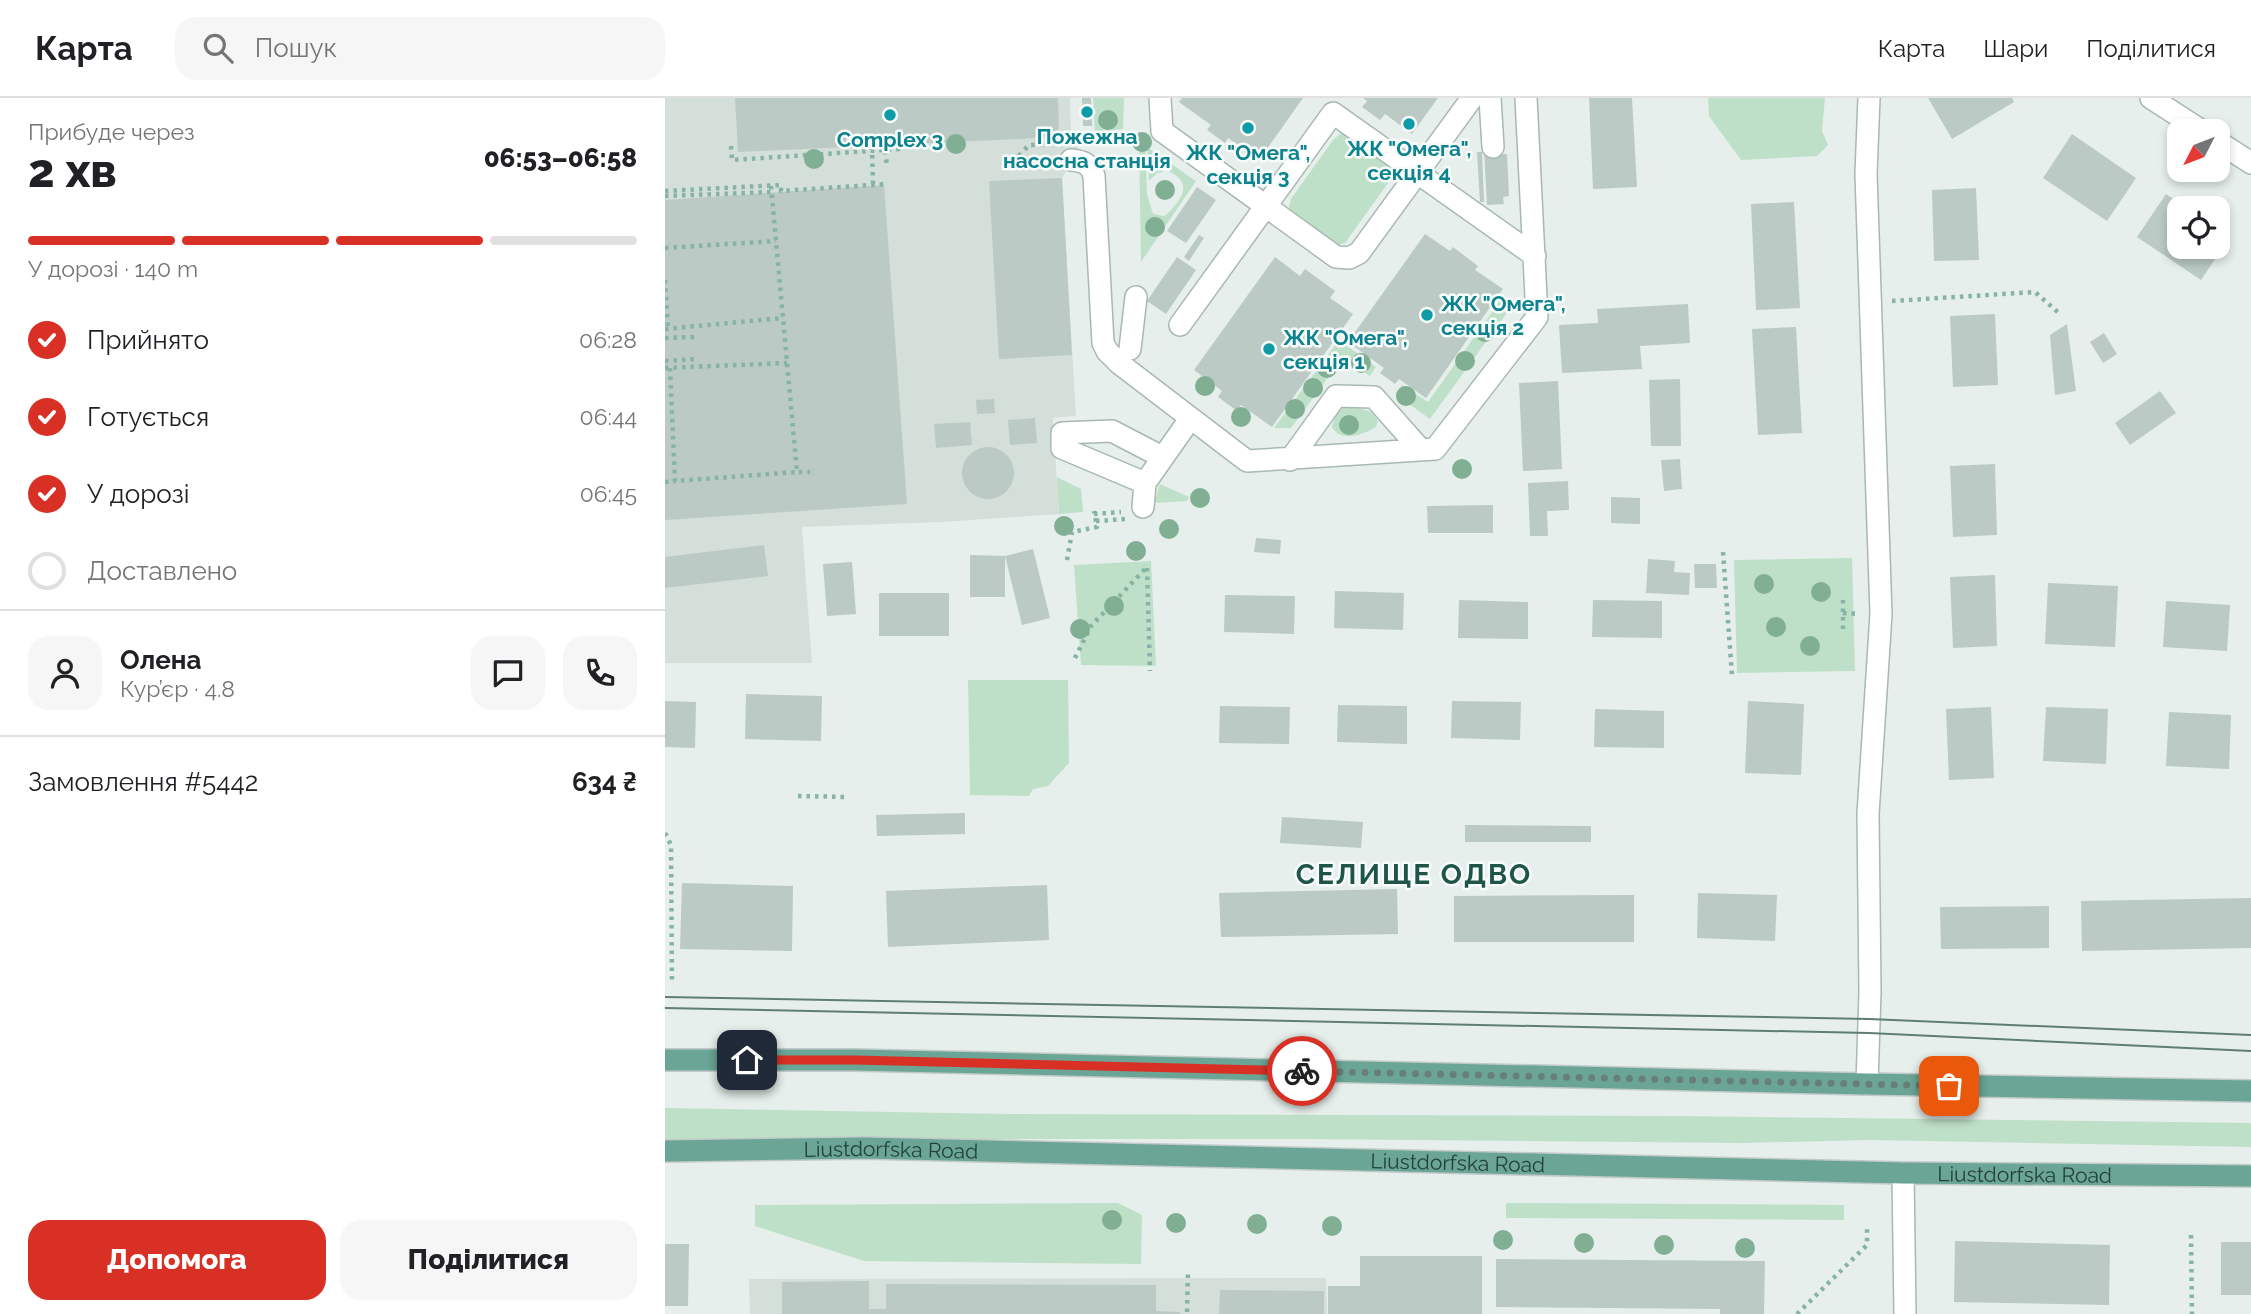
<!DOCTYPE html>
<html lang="uk">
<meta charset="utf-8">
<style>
body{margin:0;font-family:Raleway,sans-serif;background:#f6f6f6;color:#202124;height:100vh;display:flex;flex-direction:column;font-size:26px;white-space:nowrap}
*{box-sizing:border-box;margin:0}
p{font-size:23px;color:#757577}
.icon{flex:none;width:38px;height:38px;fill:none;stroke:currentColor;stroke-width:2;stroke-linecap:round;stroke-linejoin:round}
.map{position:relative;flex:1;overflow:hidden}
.panel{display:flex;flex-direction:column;background:#fff;width:665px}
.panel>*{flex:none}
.needle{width:46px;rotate:228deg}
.buttons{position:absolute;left:1502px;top:21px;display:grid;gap:14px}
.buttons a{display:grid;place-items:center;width:63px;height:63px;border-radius:14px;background:#fff;box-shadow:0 4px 10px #0003;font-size:35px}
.pin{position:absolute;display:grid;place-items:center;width:60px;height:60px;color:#fff;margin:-30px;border-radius:14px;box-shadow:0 4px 10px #0006}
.courier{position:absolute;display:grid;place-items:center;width:70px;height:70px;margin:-35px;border:5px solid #d93025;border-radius:50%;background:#fff;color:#222;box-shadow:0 2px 9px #0007}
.headline em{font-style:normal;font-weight:800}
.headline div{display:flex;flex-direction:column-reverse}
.headline{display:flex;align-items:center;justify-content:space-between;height:119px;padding:0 28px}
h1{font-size:46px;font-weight:800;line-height:52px}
.bar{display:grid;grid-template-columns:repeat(4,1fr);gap:10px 7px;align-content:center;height:84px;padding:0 28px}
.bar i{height:9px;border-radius:5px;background:#e0e0e0}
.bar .active{background:#d93025}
.bar p{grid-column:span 4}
.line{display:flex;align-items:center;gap:18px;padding:0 28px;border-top:2px solid #e0e0e0}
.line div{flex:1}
.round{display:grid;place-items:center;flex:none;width:74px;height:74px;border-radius:21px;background:#f6f6f6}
ol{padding:0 28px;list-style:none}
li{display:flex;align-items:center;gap:21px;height:77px}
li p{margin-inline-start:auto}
li .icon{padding:7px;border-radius:50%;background:#d93025;color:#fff;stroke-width:4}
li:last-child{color:#757577}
li i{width:38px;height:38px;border:4px solid #e0e0e0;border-radius:50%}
.action{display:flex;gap:14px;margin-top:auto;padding:14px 28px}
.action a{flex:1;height:80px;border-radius:21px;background:#d93025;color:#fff;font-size:28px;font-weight:800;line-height:80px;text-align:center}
.action a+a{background:#f6f6f6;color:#202124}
header{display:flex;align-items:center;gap:42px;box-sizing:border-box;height:98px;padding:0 35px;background:#fff;border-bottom:2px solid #e0e0e0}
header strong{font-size:33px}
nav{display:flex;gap:38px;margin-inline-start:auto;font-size:24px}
.search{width:490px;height:63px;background:#f6f6f6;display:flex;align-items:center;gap:18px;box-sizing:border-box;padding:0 24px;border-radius:21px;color:#757577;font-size:26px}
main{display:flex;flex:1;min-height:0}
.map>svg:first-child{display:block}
.built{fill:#d4dfda}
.green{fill:#bfe0c8}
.building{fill:#bbcac4}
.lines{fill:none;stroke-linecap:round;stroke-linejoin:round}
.minor-casing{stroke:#a8b8b2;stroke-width:24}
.major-casing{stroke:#c2cac8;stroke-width:24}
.path{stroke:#86b3a5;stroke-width:4.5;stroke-dasharray:3.5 5;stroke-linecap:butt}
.minor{stroke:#fff;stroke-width:21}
.major{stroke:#6aa596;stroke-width:21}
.tram{stroke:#5f7d75;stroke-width:2}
.tree{fill:#80af93}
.done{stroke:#687f78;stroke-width:7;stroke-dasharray:0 12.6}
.route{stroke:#d93025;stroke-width:9}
.culture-dot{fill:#0f9aa8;stroke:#f7fbf9;stroke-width:2.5}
.labels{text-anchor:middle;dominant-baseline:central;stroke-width:5;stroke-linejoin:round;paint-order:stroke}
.culture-label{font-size:21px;font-weight:bold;fill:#0d838f;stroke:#f7fbf9}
.street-label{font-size:21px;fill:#24423a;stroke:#f7fbf9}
.district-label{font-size:28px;font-weight:bold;letter-spacing:2px;fill:#1f5548;stroke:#f7fbf9}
</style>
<header>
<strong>Карта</strong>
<div class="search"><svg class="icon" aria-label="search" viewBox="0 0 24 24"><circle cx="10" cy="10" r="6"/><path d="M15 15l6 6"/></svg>Пошук</div>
<nav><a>Карта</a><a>Шари</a><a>Поділитися</a></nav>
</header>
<main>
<section class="panel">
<div class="headline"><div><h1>2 хв</h1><p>Прибуде через</p></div><em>06:53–06:58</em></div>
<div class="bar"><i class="active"></i><i class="active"></i><i class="active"></i><i></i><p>У дорозі · 140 m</p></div>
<ol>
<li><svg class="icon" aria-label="check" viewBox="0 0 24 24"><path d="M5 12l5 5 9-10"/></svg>Прийнято<p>06:28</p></li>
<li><svg class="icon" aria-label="check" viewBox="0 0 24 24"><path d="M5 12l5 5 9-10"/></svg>Готується<p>06:44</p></li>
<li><svg class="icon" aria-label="check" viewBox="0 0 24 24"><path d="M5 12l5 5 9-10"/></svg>У дорозі<p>06:45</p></li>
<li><i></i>Доставлено</li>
</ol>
<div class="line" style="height:126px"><a class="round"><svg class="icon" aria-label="person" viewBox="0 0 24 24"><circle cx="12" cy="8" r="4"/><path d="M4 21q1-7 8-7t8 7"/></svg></a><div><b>Олена</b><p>Кур’єр · 4.8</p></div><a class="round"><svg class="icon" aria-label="chat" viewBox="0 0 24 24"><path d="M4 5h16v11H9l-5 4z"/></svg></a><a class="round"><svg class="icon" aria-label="phone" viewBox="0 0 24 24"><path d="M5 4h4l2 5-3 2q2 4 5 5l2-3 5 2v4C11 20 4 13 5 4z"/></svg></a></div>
<div class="line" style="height:91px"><div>Замовлення #5442</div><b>634 ₴</b></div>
<div class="action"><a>Допомога</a><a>Поділитися</a></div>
</section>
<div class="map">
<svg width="1586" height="1216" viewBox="0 0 1586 1216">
<rect width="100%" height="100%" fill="#e6efeb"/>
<path class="built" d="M0 0H405L406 38 412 39 413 53 397 80 411 318 388 320 394 416 276 424 137 429 147 565H0Z
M661 1180 662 1216H85L84 1181Z"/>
<path class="green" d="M428 0H459L458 31 430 34Z
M1043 0H1160L1157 33 1163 47 1152 58 1076 62 1044 18Z
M675 36H679L724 67 728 78 680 145 670 148 626 115 624 108 626 101 668 42Z
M474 40H480L482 96 488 116 500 118C513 105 531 87 505 74V70H497L498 74 492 75 484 83 482 49 531 83 476 164Z
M840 196 841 216 765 321 730 296 737 287 763 304Z
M674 242 711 269 705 278 678 259 626 330H609Z
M684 307 706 314 713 323 711 329C698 337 676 345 667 329 669 319 674 310 684 307Z
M392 379 416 391 418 414 394 416Z
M495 386 524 399 522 403 489 405Z
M1187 460 1190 573 1072 575 1069 462Z
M486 463 491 568 416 567 409 467Z
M303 582H403L404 665 383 688 368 691 364 698 305 697Z
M0 1010 344 1016 1008 1018 1586 1025V1049L1203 1042 1077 1045 639 1041H0Z
M453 1105 477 1117 476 1166 199 1163 90 1128V1107Z
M841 1105 1179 1107V1122L841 1120Z"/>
<path class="building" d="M70 0H393L394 39 73 54Z
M417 0H426L427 28H418Z
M517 0H638L594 62 563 40 560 45 542 32 546 27 514 4Z
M698 0H773L747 36 720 16 715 22 697 9 702 3Z
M924 0H967L972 89 928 91Z
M1263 0H1347L1349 4 1287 41Z
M1407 36 1471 80 1442 123 1378 80Z
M836 49V56H842L844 98 838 99 839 106 822 107 819 50Z
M812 54H817L819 104H815Z
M397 80 407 257 334 261 324 83Z
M219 87 242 406 0 422V102Z
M532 89 551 102 521 145 502 133Z
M1311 90 1314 162 1269 163 1267 92Z
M1501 96 1522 110H1514V149H1552V131L1565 139 1536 182 1472 139Z
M1129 104 1135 210 1091 212 1086 106Z
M760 136 785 153 788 149 813 168 810 172 838 191 761 300 734 281 730 286 715 275 719 270 683 244Z
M534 137 539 140 524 163 519 159Z
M512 159 531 172 501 216 482 203Z
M610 159 635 178 640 171 670 193 665 200 688 216 607 329 576 307 572 313 553 299 557 293 529 272Z
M1023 206 1025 245 975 248 977 271 897 275 894 227 933 225 932 211Z
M1330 216 1333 287 1288 289 1285 218Z
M1402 226 1411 293 1390 297 1385 237Z
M1131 229 1137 335 1093 337 1087 231Z
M1439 235 1452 256 1438 265 1425 244Z
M1015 281 1016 348H986L984 282Z
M893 283 897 371 858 373 854 285Z
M1495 293 1511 315 1465 347 1450 325Z
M329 301 330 315 312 316 311 302Z
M370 320 372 345 345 347 343 322Z
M305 324 307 347 271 350 269 326Z
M297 375a26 26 0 1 1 52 0a26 26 0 1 1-52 0Z
M1015 361 1017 391 999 393 996 362Z
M1330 366 1332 437 1288 439 1285 368Z
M903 383 904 412 882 413 883 438H865L863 385Z
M946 399 975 400V426L946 425Z
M828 407V435H763L762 408Z
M591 440 616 442 615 456 589 454Z
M99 447 103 478 0 490V459Z
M368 451 385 520 357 527 340 458Z
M305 457 340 458V499H305Z
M983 461 1010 463 1009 474 1025 475 1024 497 981 495Z
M187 464 191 516 162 518 158 466Z
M1029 466H1051L1052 490H1030Z
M1330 477 1332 548 1288 550 1285 479Z
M1383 485 1453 488 1450 549 1380 546Z
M670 493 739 495 738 532 669 530Z
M214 495H284V538H214Z
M560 497 630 498 629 536 559 534Z
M794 502 863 504V541L793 540Z
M928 502 997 503V540L927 539Z
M1501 503 1565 507 1562 553 1498 549Z
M81 596 157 598 156 643 80 641Z
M0 603 31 604 30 650 0 649Z
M787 603 856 604 855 642 786 640Z
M1083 603 1139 606 1136 677 1080 675Z
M673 607 742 608V646L672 644Z
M555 608 625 609 624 646 554 645Z
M1326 609 1329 680 1284 682 1281 611Z
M1381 609 1443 611 1441 666 1378 663Z
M930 611 999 613V650L929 649Z
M1504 614 1566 617 1564 671 1501 668Z
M300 715V736L212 738 211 717Z
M617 719 698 724 696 750 615 745Z
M800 727 926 728V744H800Z
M17 785 128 788 127 853 15 851Z
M382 787 384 842 223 849 221 793Z
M732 791 733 836 556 839 554 795Z
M1033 795 1112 797 1110 843 1032 840Z
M969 797V844H789V798Z
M1586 800V850L1417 853 1416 803Z
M1384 808V850L1276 851 1275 809Z
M1290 1143 1445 1147 1444 1207 1289 1204Z
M1556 1144H1586V1197H1556Z
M0 1146H24L23 1208H0Z
M695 1158H817V1216H663V1188H695Z
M831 1161 1100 1163 1099 1216H1055V1211L831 1209Z
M204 1183V1211H221V1186L491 1187V1213L515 1214V1216H117V1184Z
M555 1192 659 1193V1216H554Z"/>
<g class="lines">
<g class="minor-casing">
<path id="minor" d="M495 0 497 33 671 159 684 160 694 155 807 0
M825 0 828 49
M1486 0 1537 33
M1552 43 1586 65
M406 62C418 63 426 66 429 78L438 245 442 253 455 266 582 363 770 351 872 219 861 0
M515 227 668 15 870 158
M465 251 471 199
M625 362 671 298 709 299 756 352
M480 385 397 350V335L447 333 497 359
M478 409 480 385 525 321
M1202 986 1205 894 1203 716 1216 516 1201 76 1204 0
M1238 1075 1240 1216"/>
</g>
<g class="major-casing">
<g id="major">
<path d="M0 962H190L1202 986 1586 993"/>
<path id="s1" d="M0 1053 200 1050 1238 1075 1586 1078"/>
</g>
</g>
<path class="path" d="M66 48 67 62 234 51V49
M220 53 222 67
M348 64 364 47 391 46
M208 86 207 51 215 50
M106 88 132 374H145
M0 93 116 87V93L221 86
M0 98 106 94
M0 150 111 143
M0 182 3 231
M1227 203 1370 194 1395 216
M0 231 118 220
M0 240 30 239
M0 263 31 261
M0 270 122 265
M5 270 10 383 132 374
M0 384 10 383
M429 416 456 414
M431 423 460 421
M1058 454 1067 578
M402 462 407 434 432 429 429 413
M482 470 485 573
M1178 515 1195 516
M1178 531V500
M410 560 426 528 482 469
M133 698 181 699
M0 735 6 747 7 886
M1526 1137 1527 1216
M522 1214 523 1173
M1132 1216 1202 1147V1131"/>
<use href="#minor" class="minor"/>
<use href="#major" class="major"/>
<path class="tram" d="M0 899 1204 921 1586 937
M0 910 1204 935 1586 953"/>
</g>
<g class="tree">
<circle cx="443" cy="22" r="10"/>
<circle cx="477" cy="44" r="10"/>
<circle cx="291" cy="46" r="10"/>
<circle cx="149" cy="61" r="10"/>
<circle cx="500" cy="92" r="10"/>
<circle cx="490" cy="129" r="10"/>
<circle cx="820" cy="234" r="10"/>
<circle cx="800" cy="263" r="10"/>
<circle cx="696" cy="265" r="10"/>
<circle cx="662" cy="270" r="10"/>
<circle cx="540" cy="288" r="10"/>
<circle cx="648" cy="290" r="10"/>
<circle cx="741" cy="298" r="10"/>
<circle cx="630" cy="311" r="10"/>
<circle cx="576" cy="319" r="10"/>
<circle cx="684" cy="327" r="10"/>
<circle cx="797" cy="371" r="10"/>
<circle cx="535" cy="400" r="10"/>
<circle cx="399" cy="428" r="10"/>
<circle cx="504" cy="431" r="10"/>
<circle cx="471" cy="453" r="10"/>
<circle cx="1099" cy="486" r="10"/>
<circle cx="1156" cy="494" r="10"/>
<circle cx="449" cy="508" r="10"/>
<circle cx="1111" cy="529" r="10"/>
<circle cx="415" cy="531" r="10"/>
<circle cx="1145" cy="548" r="10"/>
<circle cx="447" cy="1122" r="10"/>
<circle cx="511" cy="1125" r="10"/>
<circle cx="592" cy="1126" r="10"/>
<circle cx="667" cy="1128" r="10"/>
<circle cx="838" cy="1142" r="10"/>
<circle cx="919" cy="1145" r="10"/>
<circle cx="999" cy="1147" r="10"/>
<circle cx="1080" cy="1150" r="10"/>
</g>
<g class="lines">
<path class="done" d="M637 973 1284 988"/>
<path class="route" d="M82 962H190L637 973"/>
</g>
<g class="culture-dot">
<circle cx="422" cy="14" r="7"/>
<circle cx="225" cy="17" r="7"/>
<circle cx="744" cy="26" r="7"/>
<circle cx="583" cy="30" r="7"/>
<circle cx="762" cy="217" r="7"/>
<circle cx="604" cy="251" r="7"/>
</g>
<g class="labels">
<g class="culture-label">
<text x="422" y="38">Пожежна<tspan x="422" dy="24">насосна станція</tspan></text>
<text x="225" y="41">Complex 3</text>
<text x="744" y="50">ЖК "Омега",<tspan x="744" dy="24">секція 4</tspan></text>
<text x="583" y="54">ЖК "Омега",<tspan x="583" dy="24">секція 3</tspan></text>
<text x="776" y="205" text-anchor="start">ЖК "Омега",<tspan x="776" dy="24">секція 2</tspan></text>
<text x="618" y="239" text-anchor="start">ЖК "Омега",<tspan x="618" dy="24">секція 1</tspan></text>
</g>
<g class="street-label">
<text stroke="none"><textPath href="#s1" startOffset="226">Liustdorfska Road</textPath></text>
<text stroke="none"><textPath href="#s1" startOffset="793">Liustdorfska Road</textPath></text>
<text stroke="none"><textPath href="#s1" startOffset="1360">Liustdorfska Road</textPath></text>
</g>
<g class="district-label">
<text x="749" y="776">СЕЛИЩЕ ОДВО</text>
</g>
</g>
</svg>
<div class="buttons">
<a><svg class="needle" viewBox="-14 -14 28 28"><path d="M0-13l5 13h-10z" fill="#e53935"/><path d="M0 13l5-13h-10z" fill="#757577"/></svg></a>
<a><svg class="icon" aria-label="locate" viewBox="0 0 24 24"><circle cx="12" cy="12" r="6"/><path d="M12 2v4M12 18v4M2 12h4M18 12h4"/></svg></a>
</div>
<div class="pin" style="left:1284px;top:988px;background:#ea580c"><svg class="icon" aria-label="bag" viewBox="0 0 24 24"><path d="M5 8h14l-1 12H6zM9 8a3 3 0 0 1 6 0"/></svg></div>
<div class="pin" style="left:82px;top:962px;background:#1f2937"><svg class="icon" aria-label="home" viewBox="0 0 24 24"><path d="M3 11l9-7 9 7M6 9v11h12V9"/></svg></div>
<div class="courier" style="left:637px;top:973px"><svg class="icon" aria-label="bike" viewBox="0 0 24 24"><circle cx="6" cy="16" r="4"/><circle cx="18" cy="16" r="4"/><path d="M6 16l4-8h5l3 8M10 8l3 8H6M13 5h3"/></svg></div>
</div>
</main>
